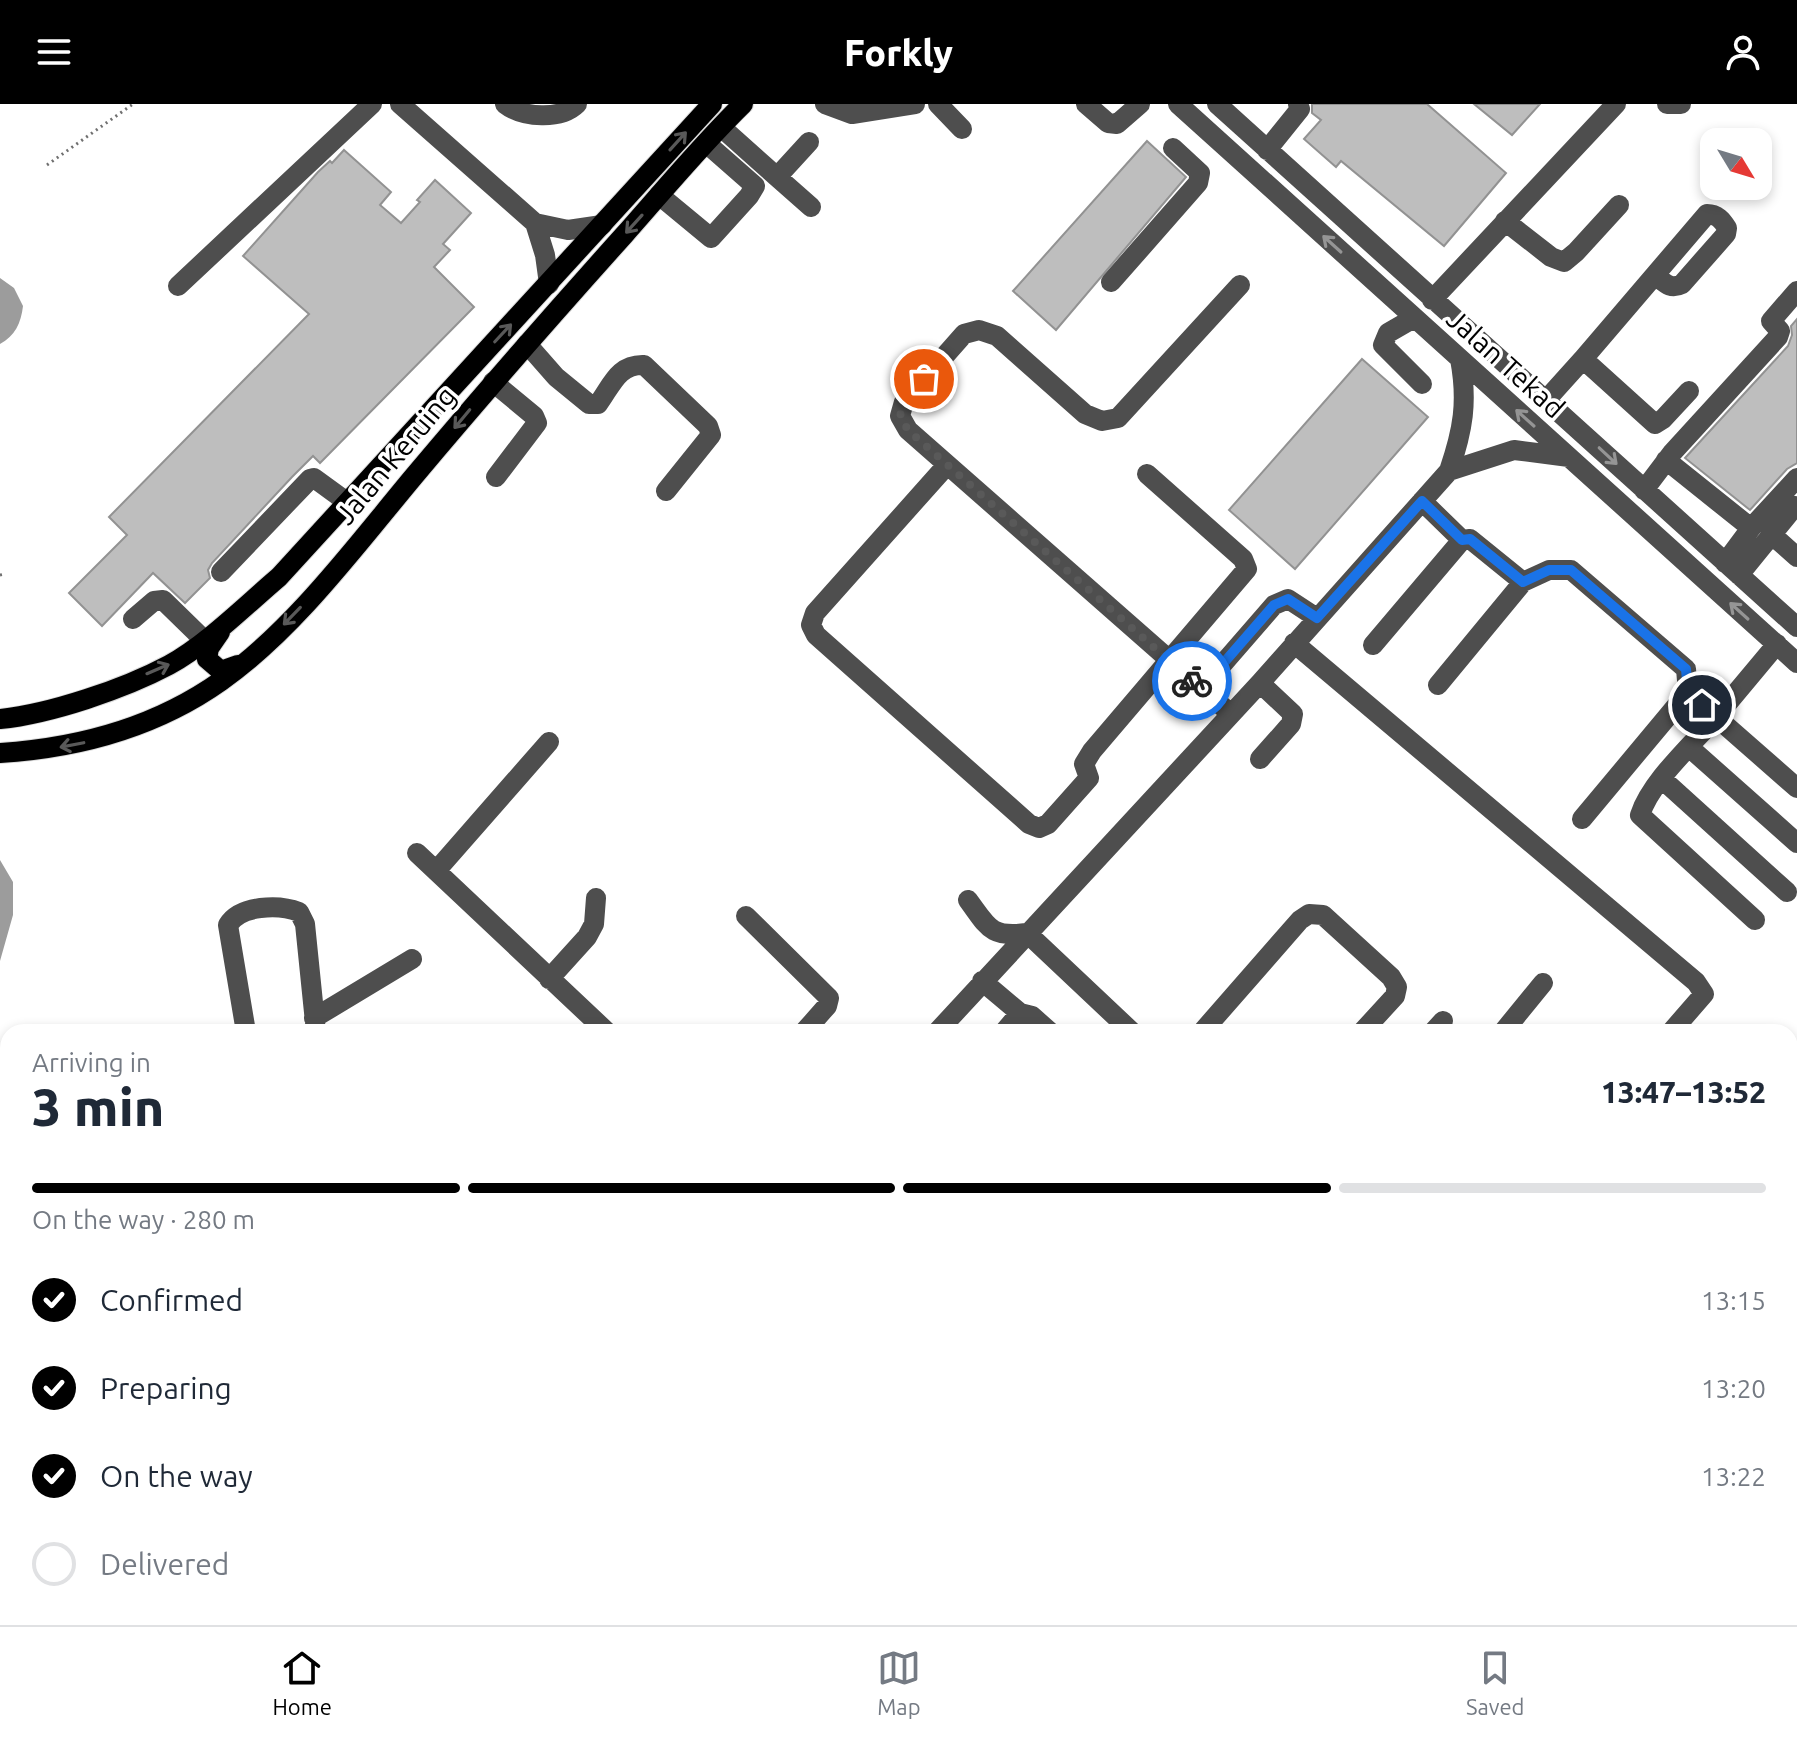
<!DOCTYPE html>
<meta charset="utf-8">
<style>
body{margin:0;font-family:Ubuntu,sans-serif;background:#f2f2f3;color:#1f2937;height:100vh;display:flex;flex-direction:column;font-size:30px;white-space:nowrap}
*{box-sizing:border-box;margin:0}
p{font-size:26px;color:#747a83}
.icon{flex:none;width:44px;height:44px;fill:none;stroke:currentColor;stroke-width:2;stroke-linecap:round;stroke-linejoin:round}
.map{position:relative;flex:1;overflow:hidden}
.panel{position:absolute;left:0px;top:920px;width:1798px;height:602px;display:flex;flex-direction:column;background:#fff;border-radius:24px 24px 0 0;box-shadow:0 4px 12px #0003}
.panel>*{flex:none}
.needle{width:52px;rotate:128deg}
.buttons{position:absolute;left:1700px;top:24px;display:grid;gap:16px}
.buttons a{display:grid;place-items:center;width:72px;height:72px;border-radius:16px;background:#fff;box-shadow:0 4px 12px #0003;font-size:40px}
.pin{position:absolute;display:grid;place-items:center;width:68px;height:68px;color:#fff;margin:-34px;border:4px solid #fff;border-radius:50%;box-shadow:0 2px 8px #0007}
.courier{position:absolute;display:grid;place-items:center;width:80px;height:80px;margin:-40px;border:6px solid #1a73e8;border-radius:50%;background:#fff;color:#222;box-shadow:0 2px 10px #0007}
.headline em{font-style:normal;font-weight:800}
.headline div{display:flex;flex-direction:column-reverse}
.headline{display:flex;align-items:center;justify-content:space-between;height:136px;padding:0 32px}
h1{font-size:52px;font-weight:800;line-height:60px}
.bar{display:grid;grid-template-columns:repeat(4,1fr);gap:12px 8px;align-content:center;height:96px;padding:0 32px}
.bar i{height:10px;border-radius:6px;background:#e0e1e3}
.bar .on{background:#000}
.bar p{grid-column:span 4}
ol{padding:0 32px;list-style:none}
li{display:flex;align-items:center;gap:24px;height:88px}
li p{margin-inline-start:auto}
li .icon{padding:8px;border-radius:50%;background:#000;color:#fff;stroke-width:4}
li:last-child{color:#747a83}
li i{width:44px;height:44px;border:4px solid #e0e1e3;border-radius:50%}
header{display:flex;justify-content:space-between;align-items:center;height:104px;padding:0 32px;background:#000;color:#fff;font-size:36px;font-weight:800}
.tab-bar{display:flex;justify-content:space-around;align-items:center;height:112px;border-top:2px solid #e0e1e3;background:#fff;font-size:22px;color:#747a83}
.tab-bar a{display:grid;justify-items:center;gap:4px}
.tab-bar .on{color:#000}
.map>svg:first-child{display:block}
.water{fill:#9c9c9c}
.building{fill:#bebebe;stroke:#929292;stroke-width:2}
.lines{fill:none;stroke-linecap:round;stroke-linejoin:round}
.major-casing{stroke:#dbdbdb;stroke-width:22}
.path{stroke:#707070;stroke-width:3;stroke-dasharray:2 4;stroke-linecap:butt}
.minor{stroke:#4e4e4e;stroke-width:20}
.major{stroke:#000;stroke-width:20}
.oneway{stroke:#595959}
.oneway2{stroke:#959595}
.done{stroke:#595959;stroke-width:8;stroke-dasharray:0 14.4}
.route{stroke:#1a73e8;stroke-width:10}
.labels{text-anchor:middle;dominant-baseline:central;stroke-width:7;stroke-linejoin:round;paint-order:stroke}
.street-label{font-size:28px;fill:#000;stroke:#fff}
</style>
<header><svg class="icon" aria-label="menu" viewBox="0 0 24 24"><path d="M4 6h16M4 12h16M4 18h16"/></svg>Forkly<svg class="icon" aria-label="person" viewBox="0 0 24 24"><circle cx="12" cy="8" r="4"/><path d="M4 21q1-7 8-7t8 7"/></svg></header>
<div class="map">
<svg width="1797" height="1521" viewBox="0 0 1797 1521">
<rect width="100%" height="100%" fill="#fff"/>
<path class="water" d="M0 174 14 184 23 202C21 219 15 232 0 240Z
M0 756 13 778V811L0 857Z"/>
<path class="building" d="M1312 0H1427L1506 69 1444 142 1341 57 1336 63 1304 35 1321 16 1312 9Z
M1474 0H1540L1512 31Z
M1147 37 1186 73 1056 226 1013 187Z
M344 46 391 88 380 101 401 119 420 98 417 96 435 76 471 109 443 140 450 146 434 163 474 203 320 359 313 352 292 373 212 459 208 466 210 474 185 499 153 469 102 522 69 489 127 431 109 413 309 210 243 152 318 68 330 57 332 59Z
M1797 215V359L1787 365 1750 406 1685 354 1788 242 1792 231 1791 222Z
M1362 255 1428 313 1295 465 1229 406Z"/>
<g class="lines">
<g class="major-casing">
<path id="major" d="M220 528 209 544 207 555 221 567 238 561
M0 615C50 610 124 585 169 561 206 541 246 501 279 473L712 0
M0 649C78 644 156 623 221 577 294 526 358 439 415 371 484 289 554 209 625 130 664 86 701 41 743 0"/>
</g>
<path class="path" d="M47 61 133 0
M0 471 5 470"/>
<path class="minor" d="M400 0 535 119 568 126 602 121
M505 0C523 14 561 16 577 0
M825 0 852 10 915 0
M938 0 962 25
M1086 0 1108 19 1117 20 1140 0
M1178 0 1797 559
M1217 0 1797 523
M1667 0H1681
M721 23 777 73 809 38
M1267 46 1300 5 1298 0
M777 73 811 103
M659 91 711 134 749 92 755 82 706 39
M1505 117 1551 153 1564 158 1576 148 1619 101
M535 119 545 151 549 180
M1655 171C1665 179 1670 186 1682 180L1726 130 1727 124C1722 116 1717 110 1707 110L1583 255 1655 320 1663 315 1689 287
M1111 178 1198 79 1200 69 1173 44
M178 182 372 0
M1432 196 1616 0
M1414 214 1388 229 1383 241 1422 280
M527 240 556 273 589 300H598C612 281 618 260 644 261L708 322 711 331 666 387
M493 278 534 312 537 319 496 373
M1547 295 1583 255
M1666 356 1751 424
M947 361 815 509 811 521 816 531 1029 720 1039 724 1048 720 1089 674 1084 660 1092 647 1247 465 1243 455 1147 370
M1449 367 1514 346 1569 353
M1644 386 1672 349 1778 233 1780 227 1771 217 1797 187
M1422 397 1462 436
M1771 430 1797 453
M1725 459 1751 424 1797 374
M221 468 310 375 314 374 347 398
M1739 471 1795 402
M133 515 154 497 163 496 204 536
M1294 539 1696 878 1704 890 1671 928
M1373 541 1462 436 1470 435 1523 478
M1438 581 1523 478 1549 466H1571L1686 565 1688 588 1716 613 1777 540
M1201 585 1274 501 1288 495 1317 514
M1231 610 908 326 900 312 904 298 964 230 979 226 997 232 1085 310 1102 317 1118 314 1240 181
M1690 644 1797 739
M1260 655 1291 620 1293 610 1260 579
M1662 675 1787 788
M1582 715 1688 588
M417 749 607 928
M436 767 549 638
M968 796C988 823 990 834 1027 829L1132 928
M746 812 829 894 827 902 804 928
M1755 816 1640 711C1651 677 1692 641 1716 613L1797 684
M549 875 587 833 594 820 596 794
M982 877 1020 909 1004 928
M1020 909 1032 912 1050 928
M314 914 412 855
M246 928 228 821C240 801 279 800 299 808L305 820 316 928
M937 928 1260 579 1449 367C1463 326 1468 298 1460 255
M1202 928 1300 816 1309 810 1323 811 1391 873 1397 883 1395 892 1362 928
M1433 928 1443 917
M1503 928 1543 879
M1790 999 1797 991
M1790 1305 1797 1297
M0 1413 8 1416
M353 1514 363 1521
M518 1514 525 1521
M987 1514 995 1521
M1108 1514 1124 1521
M1361 1514 1369 1521
M103 1521 108 1514
M403 1521 409 1514
M865 1521 871 1514
M1595 1521 1601 1514"/>
<use href="#major" class="major"/>
</g>
<defs><path id="oneway-shaft" d="M-6 0H5M1.5-3L5.5 0L1.5 3" fill="none" stroke-width="1.6" stroke-linecap="round" stroke-linejoin="round" transform="scale(2)"/></defs>
<g class="oneway">
<use href="#oneway-shaft" transform="translate(678 37) rotate(-48)"/>
<use href="#oneway-shaft" transform="translate(634 120) rotate(132)"/>
<use href="#oneway-shaft" transform="translate(503 229) rotate(-47)"/>
<use href="#oneway-shaft" transform="translate(462 315) rotate(130)"/>
<use href="#oneway-shaft" transform="translate(292 512) rotate(134)"/>
<use href="#oneway-shaft" transform="translate(158 565) rotate(-23)"/>
<use href="#oneway-shaft" transform="translate(72 641) rotate(169)"/>
</g>
<g class="oneway2">
<use href="#oneway-shaft" transform="translate(1332 140) rotate(-138)"/>
<use href="#oneway-shaft" transform="translate(1525 314) rotate(-138)"/>
<use href="#oneway-shaft" transform="translate(1608 352) rotate(43)"/>
<use href="#oneway-shaft" transform="translate(1739 507) rotate(-138)"/>
</g>
<g class="lines">
<path class="done" d="M924 275 904 298 900 312 908 326 1192 577"/>
<path class="route" d="M1192 577 1201 585 1274 501 1288 495 1317 514 1422 397 1462 436 1470 435 1523 478 1549 466H1571L1686 565 1688 588 1702 601"/>
</g>
<g class="labels">
<g class="street-label">
<text transform="translate(1506 259) rotate(42)">Jalan Tekad</text>
<text transform="translate(395 351) rotate(-50)">Jalan Keruing</text>
</g>
</g>
</svg>
<div class="buttons">
<a><svg class="needle" viewBox="-14 -14 28 28"><path d="M0-13l5 13h-10z" fill="#e53935"/><path d="M0 13l5-13h-10z" fill="#747a83"/></svg></a>
</div>
<div class="pin" style="left:924px;top:275px;background:#ea580c"><svg class="icon" aria-label="bag" viewBox="0 0 24 24"><path d="M5 8h14l-1 12H6zM9 8a3 3 0 0 1 6 0"/></svg></div>
<div class="pin" style="left:1702px;top:601px;background:#1f2937"><svg class="icon" aria-label="home" viewBox="0 0 24 24"><path d="M3 11l9-7 9 7M6 9v11h12V9"/></svg></div>
<div class="courier" style="left:1192px;top:577px"><svg class="icon" aria-label="bike" viewBox="0 0 24 24"><circle cx="6" cy="16" r="4"/><circle cx="18" cy="16" r="4"/><path d="M6 16l4-8h5l3 8M10 8l3 8H6M13 5h3"/></svg></div>
<section class="panel">
<div class="headline"><div><h1>3 min</h1><p>Arriving in</p></div><em>13:47–13:52</em></div>
<div class="bar"><i class="on"></i><i class="on"></i><i class="on"></i><i></i><p>On the way · 280 m</p></div>
<ol>
<li><svg class="icon" aria-label="check" viewBox="0 0 24 24"><path d="M5 12l5 5 9-10"/></svg>Confirmed<p>13:15</p></li>
<li><svg class="icon" aria-label="check" viewBox="0 0 24 24"><path d="M5 12l5 5 9-10"/></svg>Preparing<p>13:20</p></li>
<li><svg class="icon" aria-label="check" viewBox="0 0 24 24"><path d="M5 12l5 5 9-10"/></svg>On the way<p>13:22</p></li>
<li><i></i>Delivered</li>
</ol>
</section>
</div>
<nav class="tab-bar">
<a class="on"><svg class="icon" aria-label="home" viewBox="0 0 24 24"><path d="M3 11l9-7 9 7M6 9v11h12V9"/></svg>Home</a>
<a><svg class="icon" aria-label="map" viewBox="0 0 24 24"><path d="M3 6l6-2 6 2 6-2v14l-6 2-6-2-6 2zM9 4v14M15 6v14"/></svg>Map</a>
<a><svg class="icon" aria-label="saved" viewBox="0 0 24 24"><path d="M7 4h10v16l-5-4-5 4z"/></svg>Saved</a>
</nav>
